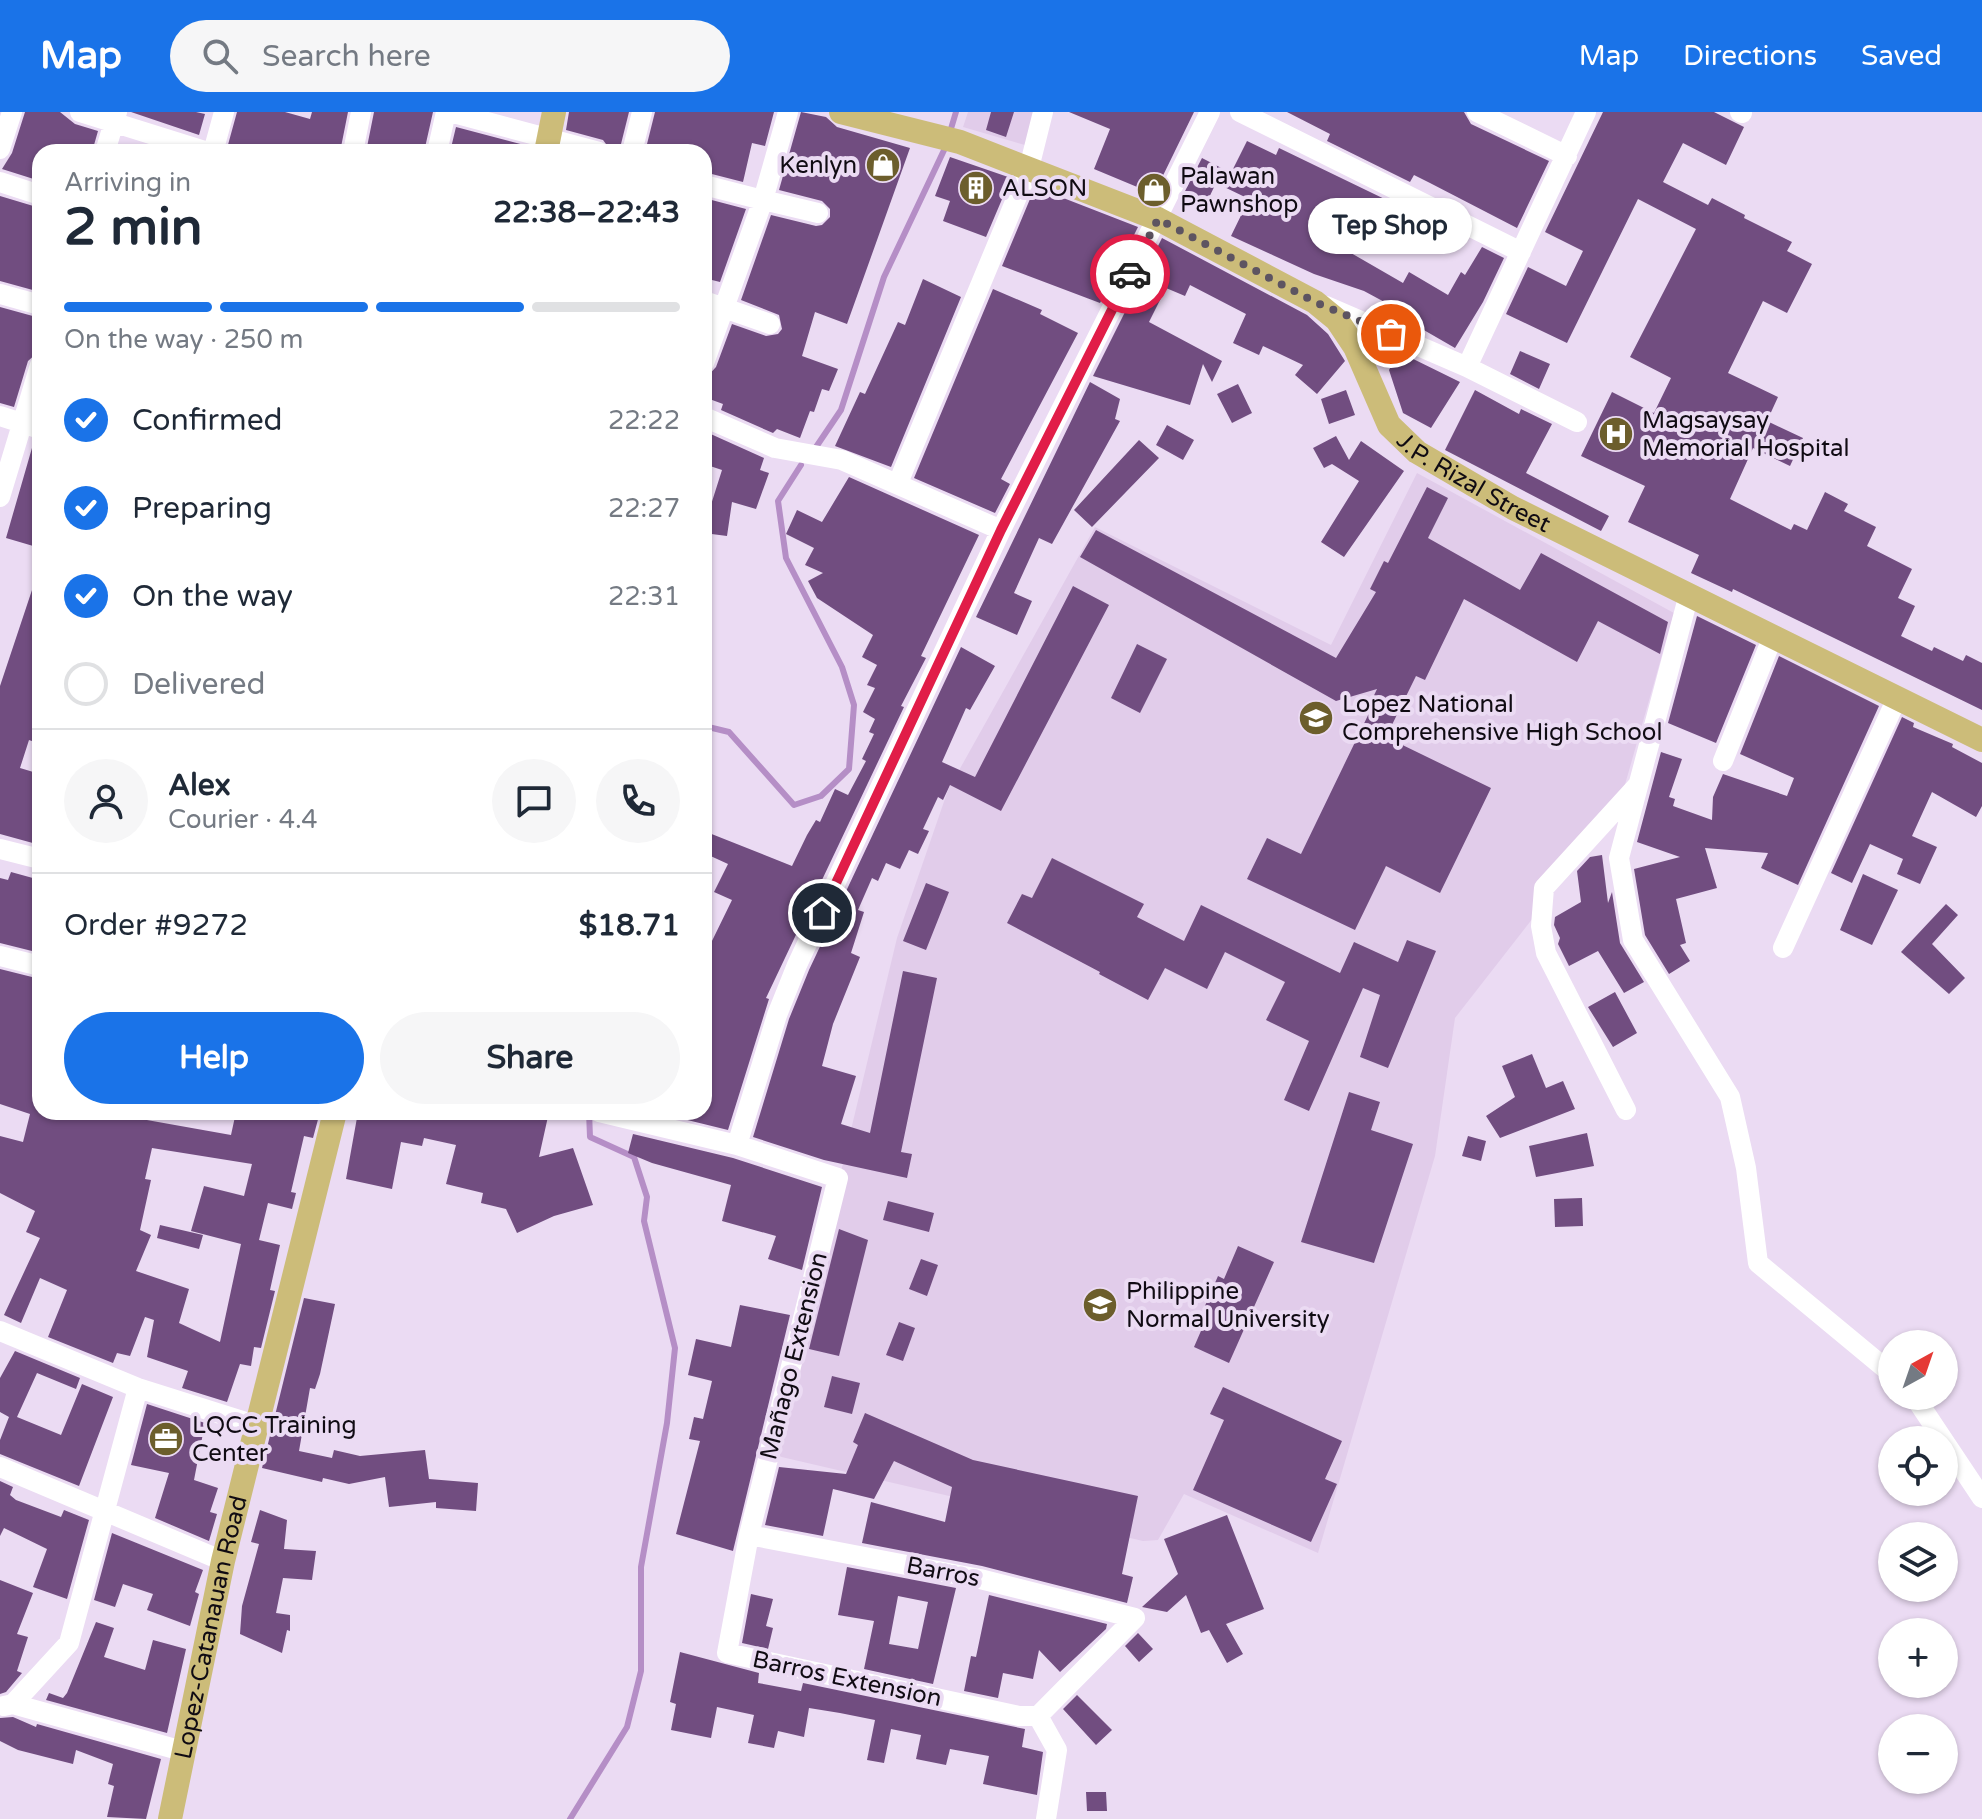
<!DOCTYPE html>
<meta charset="utf-8">
<style>
body{margin:0;font-family:"Varela Round",sans-serif;background:#f6f6f7;color:#1f2937;height:100vh;display:flex;flex-direction:column;font-size:30px;white-space:nowrap}
*{box-sizing:border-box;margin:0}
p{font-size:26px;color:#747a83}
.icon{flex:none;width:44px;height:44px;fill:none;stroke:currentColor;stroke-width:2;stroke-linecap:round;stroke-linejoin:round}
.map{position:relative;flex:1;overflow:hidden}
.details{position:absolute;left:32px;top:32px;width:680px;height:976px;display:flex;flex-direction:column;background:#fff;border-radius:24px;box-shadow:0 2px 6px #0004}
.details>*{flex:none}
.needle{width:52px;rotate:40deg}
.tools{position:absolute;left:1878px;top:1218px;display:grid;gap:16px}
.tools a{display:grid;place-items:center;width:80px;height:80px;border-radius:50%;background:#fff;box-shadow:0 2px 6px #0004;font-size:40px}
.pin{position:absolute;display:grid;place-items:center;width:68px;height:68px;color:#fff;margin:-34px;border:4px solid #fff;border-radius:50%;box-shadow:0 2px 8px #0007}
.courier{position:absolute;display:grid;place-items:center;width:80px;height:80px;margin:-40px;border:6px solid #e11d48;border-radius:50%;background:#fff;color:#222;box-shadow:0 2px 10px #0007}
.bubble{position:absolute;height:56px;border-radius:28px;background:#fff;box-shadow:0 2px 6px #0004;font-size:26px;font-weight:700;line-height:56px;text-align:center}
.summary em{font-style:normal;font-weight:700}
.summary div{display:flex;flex-direction:column-reverse}
.summary{display:flex;align-items:center;justify-content:space-between;height:136px;padding:0 32px}
h1{font-size:52px;font-weight:700;line-height:60px}
.bar{display:grid;grid-template-columns:repeat(4,1fr);gap:12px 8px;align-content:center;height:96px;padding:0 32px}
.bar i{height:10px;border-radius:6px;background:#e0e1e3}
.bar .selected{background:#1a73e8}
.bar p{grid-column:span 4}
.line{display:flex;align-items:center;gap:20px;padding:0 32px;border-top:2px solid #e0e1e3}
.line div{flex:1}
.round{display:grid;place-items:center;flex:none;width:84px;height:84px;border-radius:42px;background:#f6f6f7}
ol{padding:0 32px;list-style:none}
li{display:flex;align-items:center;gap:24px;height:88px}
li p{margin-inline-start:auto}
li .icon{padding:8px;border-radius:50%;background:#1a73e8;color:#fff;stroke-width:4}
li:last-child{color:#747a83}
li i{width:44px;height:44px;border:4px solid #e0e1e3;border-radius:50%}
.action{display:flex;gap:16px;margin-top:auto;padding:16px 32px}
.action a{flex:1;height:92px;border-radius:48px;background:#1a73e8;color:#fff;font-size:32px;font-weight:700;line-height:92px;text-align:center}
.action a+a{background:#f6f6f7;color:#1f2937}
header{display:flex;align-items:center;gap:48px;box-sizing:border-box;height:112px;padding:0 40px;background:#1a73e8;color:#fff}
header strong{font-size:38px}
nav{display:flex;gap:44px;margin-inline-start:auto;font-size:28px}
.search{width:560px;height:72px;background:#f6f6f7;display:flex;align-items:center;gap:20px;box-sizing:border-box;padding:0 28px;border-radius:44px;color:#747a83;font-size:30px}
.map>svg:first-child{display:block}
.built{fill:#e1ccea}
.lines{fill:none;stroke-linecap:round;stroke-linejoin:round}
.stream{stroke:#b58ec6;stroke-width:6}
.building{fill:#714d80;fill-rule:evenodd}
.minor{stroke:#fff;stroke-width:20}
.major{stroke:#ccbc79;stroke-width:24}
.done{stroke:#5d5461;stroke-width:8;stroke-dasharray:0 14.4}
.route{stroke:#e11d48;stroke-width:10}
.labels{text-anchor:middle;dominant-baseline:central;stroke-width:8;stroke-linejoin:round;paint-order:stroke}
.poi-label{font-size:24px;fill:#100b13;stroke:#ebdbf3;text-anchor:start}
.street-label{font-size:24px;fill:#100b13;stroke:#ebdbf3}
</style>
<header>
<strong>Map</strong>
<div class="search"><svg class="icon" aria-label="search" viewBox="0 0 24 24"><circle cx="10" cy="10" r="6"/><path d="M15 15l6 6"/></svg>Search here</div>
<nav><a>Map</a><a>Directions</a><a>Saved</a></nav>
</header>
<div class="map">
<svg width="1982" height="1707" viewBox="0 0 1982 1707">
<rect width="100%" height="100%" fill="#ebdbf3"/>
<path class="built" d="M968 0H1034L1025 33 963 15Z
M1417 361 1674 501 1618 697 1455 906 1435 1044 1318 1441 1184 1382 1158 1428 1143 1429 773 1343 897 826 948 678 1095 415 1331 533Z"/>
<g class="lines">
<path class="stream" d="M950 20 956 0
M814 338 841 298 884 165 946 34
M704 614 729 620 794 693 821 684 849 657 854 593 842 555 786 446 778 389 801 353
M570 1707 627 1615 641 1559V1455L667 1311 675 1236 644 1109 647 1085 634 1045 590 1025 589 1000"/>
</g>
<path class="building" d="M25 0H60L75 12 98 19 92 40H40V69L2 57 12 41Z
M131 0H196L205 2 199 23Z
M237 0H285L310 7 312 0H348L340 40H226Z
M374 0H433L424 40H366Z
M569 0H629L619 40H612L603 28 566 18Z
M655 0H774L765 34 752 31 743 70 704 60V40H645Z
M801 0 826 5 837 15 910 36 847 212 815 200 802 244 838 257 829 279 822 277 814 300 810 299 800 326 777 317 773 321 721 298 723 292 704 285V268L716 255 732 212 766 224 778 222 782 217 779 203 741 188 771 103 816 114 822 113 830 105V97L822 89 779 78Z
M991 0H1014L1006 25 986 18Z
M1069 0H1194L1154 82 1094 57 1110 17Z
M1287 0H1464L1471 12 1549 49 1517 116 1430 71 1414 63 1410 70 1327 29 1330 22Z
M1603 0H1714L1744 15 1726 53 1683 31 1663 70 1708 93 1712 86 1745 103 1744 106 1792 130 1787 139 1812 152 1787 201 1763 189 1728 261 1778 285 1767 309 1803 326 1790 354 1753 336 1730 387 1791 418 1794 412 1807 418 1825 380 1848 392 1844 399 1876 415 1867 434 1912 457 1898 486 1915 494 1901 524 1932 539 1934 535 1963 549 1966 543 1982 551V598L1733 477 1732 480 1691 461 1699 443 1628 410 1645 374 1581 344 1612 280 1654 301 1671 266 1630 245 1696 117 1638 87 1567 231 1506 202 1528 155 1566 174 1583 139 1545 120Z
M456 15 532 35 531 40H450Z
M1247 29 1276 43 1279 36 1399 94 1391 111 1371 100 1351 141 1403 171 1409 160 1448 183 1461 160 1465 163 1482 135 1504 146 1483 190 1455 236 1403 206 1400 212 1384 202 1390 193 1364 179 1314 162 1231 124 1249 87 1216 71 1205 94 1183 83 1202 46 1231 61Z
M950 45 1011 66 986 125 943 109 950 89 935 84Z
M1035 75 1138 115 1100 191 1002 154Z
M0 84 40 96V180L0 169Z
M704 86 746 97 720 170 704 166Z
M1162 126 1307 203 1328 222 1345 249 1317 282 1295 263 1303 253 1263 234 1259 243 1233 231 1246 202 1190 173 1185 184 1166 176 1149 210 1222 249 1212 270 1203 252 1190 293 1093 264Z
M923 167 961 185 891 355 835 334 860 280 865 282 898 210 905 213Z
M993 177 1042 198 1040 202 1078 221 1001 367 1010 372 995 401 914 366Z
M0 195 40 206 38 240 28 249 14 295 0 291Z
M1520 239 1550 252 1539 277 1510 262Z
M1399 240 1460 270 1431 316 1403 301 1389 258Z
M1090 270 1120 287 1115 307 1120 309 1052 432 1039 426 1014 481 1032 489 1017 523 976 505Z
M1238 272 1252 301 1232 311 1217 282Z
M1346 278 1355 303 1329 312 1321 287Z
M1475 278 1519 302 1521 297 1552 312 1526 361 1609 404 1601 419 1445 338Z
M1167 313 1194 328 1183 348 1156 333Z
M704 319 764 346 760 358 769 361 756 397 732 390 727 424 704 421V398L709 399 722 358 704 352Z
M1336 324 1349 348 1361 329 1404 359 1344 445 1321 430 1359 369 1332 352 1324 356 1313 336Z
M1139 328 1159 346 1092 415 1074 398Z
M34 329 40 330V436L6 426Z
M849 365 979 423 921 544 926 546 901 594 904 595 766 886 769 887 728 1018 667 1003 668 1000H704V829L711 831 732 788 714 780 728 752 704 741V719L792 754 807 723 816 708 820 710 835 677 848 683 866 649 862 647 874 622 869 620 875 607 863 600 875 576 867 573 877 553 862 545 873 523 817 486 808 469 823 461 805 453 814 436 786 422 797 398 822 410Z
M1427 375 1448 386 1428 426 1520 478 1541 441 1668 510 1660 542 1598 509 1577 550 1464 487 1425 568 1416 564 1386 625 1491 676 1440 781 1386 754 1355 818 1247 767 1267 726 1301 742 1372 595 1369 594 1377 577 1336 589 1080 445 1096 418 1336 546 1376 480 1370 477 1384 449 1388 451Z
M37 463 40 632 29 628 20 656 40 662V733L0 722V574Z
M1073 474 1109 493 1001 699 950 673 943 688 938 685 923 717 929 719 918 742 909 738 900 757 886 751 878 769 872 766 858 798 864 800 851 841 860 845 833 912 822 954 856 964 841 1012 870 1021 903 859 937 866 901 1040 912 1042 907 1066 824 1048 753 1025 789 907 809 858 961 535 995 554 970 598 966 596 942 650 975 665Z
M1697 504 1756 533 1716 631 1668 611Z
M1137 532 1167 547 1140 601 1111 586Z
M1779 544 1879 594 1798 773 1761 756 1768 741 1705 736 1717 776 1676 787 1686 831 1680 833 1690 849 1669 862 1645 823 1634 757 1680 745 1637 730 1661 640 1682 647 1669 685 1675 687 1673 694 1712 708 1713 685 1723 662 1787 684 1794 666 1740 642Z
M1902 605 1914 611 1913 615 1953 632 1952 635 1982 651V694L1976 705 1932 680 1912 724 1937 735 1920 772 1897 762 1903 747 1870 732 1852 771 1831 761Z
M1602 743 1608 791 1612 780 1620 831 1644 870 1624 881 1598 839 1569 854 1558 832 1560 826 1554 813 1555 805 1581 790 1577 759 1590 745Z
M1052 746 1144 792 1137 805 1184 829 1201 793 1340 861 1354 830 1398 850 1407 828 1436 839 1388 956 1360 945 1380 883 1363 876 1309 999 1284 988 1309 929 1266 908 1285 870 1225 840 1207 877 1165 856 1148 888 1099 862 1100 860 1007 811 1022 782 1032 786Z
M11 760 40 768V841L0 831V766L8 768Z
M1863 762 1898 778 1872 833 1840 818Z
M926 771 949 780 926 838 903 829Z
M1946 792 1958 803 1932 832 1965 866 1949 882 1901 840Z
M0 857 40 867V1000H102L231 1023 236 1000H320L313 1026 304 1024 291 1080 296 1081 292 1097 268 1091 259 1128 280 1133 270 1178 275 1179 261 1236 254 1235 251 1254 240 1252 227 1290 182 1276 188 1259 147 1245 154 1208 145 1205 130 1244 117 1241 113 1251 48 1225 67 1178 40 1166 21 1211 4 1203 40 1126 26 1120 35 1099 0 1081V1024L23 1030 30 1002 0 992ZM152 1036 252 1052 244 1084 204 1074 191 1119 241 1132 220 1230 179 1211 189 1177 136 1159 151 1123 140 1118 151 1068 145 1067Z
M1615 880 1637 921 1613 935 1588 895Z
M1532 942 1546 976 1563 969 1575 997 1500 1026 1486 1004 1515 985 1502 954Z
M1349 980 1380 990 1371 1018 1413 1032 1374 1151 1301 1130Z
M358 1000H549L539 1045 573 1036 593 1093 554 1104 517 1121 506 1097 481 1091 483 1081 446 1072 456 1033 424 1026 422 1034 401 1030 392 1077 346 1067Z
M1587 1021 1594 1054 1536 1065 1529 1034Z
M633 1022 733 1046 822 1075 802 1158 768 1147 776 1124 722 1109 731 1073 652 1051 628 1041Z
M1468 1024 1486 1029 1481 1049 1462 1044Z
M1582 1086 1583 1114 1555 1115 1554 1087Z
M888 1089 934 1101 929 1120 883 1108Z
M160 1113 203 1123 199 1137 157 1126Z
M839 1117 868 1128 839 1244 809 1237Z
M1238 1134 1274 1150 1229 1251 1194 1235 1207 1205 1201 1203 1218 1164 1224 1167Z
M921 1147 938 1153 927 1184 909 1177Z
M304 1186 335 1192 320 1262 315 1277 310 1276 299 1339 332 1346 334 1338 360 1344 425 1338 429 1367 478 1371 476 1399 436 1396V1390L389 1395 385 1365 349 1372 323 1366 322 1370 262 1356Z
M740 1193 790 1203 733 1439 676 1422 700 1329 689 1327 694 1305 703 1307 712 1269 688 1263 696 1227 731 1235Z
M899 1210 915 1216 903 1249 886 1243Z
M15 1239 80 1266 76 1277 37 1261 17 1305 61 1323 82 1272 113 1285 79 1374 0 1342V1328L9 1305 0 1300V1266Z
M832 1264 860 1271 852 1302 824 1295Z
M1223 1275 1342 1329 1325 1367 1337 1372 1311 1430 1193 1378 1224 1308 1210 1302Z
M147 1292 205 1311 194 1368 218 1376 210 1400 217 1402 209 1429 155 1406 169 1361 131 1353Z
M865 1301 973 1348 1138 1384 1122 1462 1133 1465 1127 1491 982 1454 862 1431 871 1390 945 1410 952 1375 894 1349 874 1387 833 1377 823 1424 765 1413 779 1355 846 1362 858 1333 853 1330Z
M0 1369 13 1375 10 1383 16 1388 61 1405 64 1398 89 1408 67 1487 33 1475 47 1437 4 1416 0 1424Z
M260 1398 287 1408 284 1437 316 1439 312 1468 283 1466 276 1501 290 1503V1519L287 1518 282 1541 240 1522 242 1494 259 1432 251 1430Z
M1227 1403 1264 1497 1226 1512 1243 1542 1227 1551 1209 1518 1201 1521 1186 1483 1167 1500 1142 1495 1178 1462 1164 1427Z
M112 1421 203 1458 195 1480 199 1482 190 1514 147 1498 153 1482 123 1472 115 1495 94 1488Z
M847 1455 956 1476 933 1572 864 1557 874 1509 838 1503ZM898 1484 928 1490 918 1537 889 1532Z
M0 1468 33 1481 17 1522 28 1525 17 1559 22 1561 6 1580 0 1582Z
M751 1482 773 1487 766 1514 773 1516 768 1537 742 1531Z
M989 1483 1107 1512 1106 1517 1060 1560 1039 1538 1033 1567 1003 1561 998 1586 964 1579 971 1544 976 1545Z
M96 1510 114 1516 104 1545 145 1558 153 1528 186 1537 167 1621 46 1588 49 1581 63 1586 67 1581Z
M1138 1521 1153 1537 1139 1550 1125 1534Z
M680 1540 759 1561 758 1571 801 1579 803 1571 1025 1617 1022 1635 1043 1640 1037 1683 983 1672 989 1644 950 1637 946 1653 916 1647 921 1623 891 1617 884 1651 867 1648 875 1608 840 1601 809 1596 804 1625 778 1619 774 1636 748 1631 754 1603 717 1595 711 1626 671 1618 676 1592 670 1590Z
M1077 1583 1112 1618 1096 1633 1063 1597Z
M13 1605 36 1615 37 1612 161 1647 146 1707 107 1705 114 1674 108 1672 113 1652 76 1638 73 1652 18 1638 0 1629V1606Z
M1086 1680H1106L1107 1699H1087Z"/>
<g class="lines">
<path class="minor" d="M80 0 208 40
M450 0 599 40
M788 0 763 88 818 101
M1240 0 1521 140
M1477 0 1567 44
M1740 0 1742 1
M0 37 12 0
M105 40 117 0
M213 40 224 0
M353 40 361 0
M437 40 446 0
M632 40 642 0
M0 70 40 83
M704 73 763 88 704 251
M0 182 40 193
M704 189 770 212
M1326 194 1467 255 1577 310
M1467 255 1586 0
M0 304 40 317
M704 305 775 336 842 348 1001 418
M898 371 1029 56 1043 0
M0 385 40 253
M1689 482 1619 746 1633 828 1730 985 1746 1056 1758 1151 1892 1262
M1723 649 1773 524
M0 737 40 747
M1783 836 1897 586
M0 844 40 854
M1626 998 1546 841 1541 814 1544 776 1637 674
M599 1000 737 1033 838 1066 749 1423 727 1541 1019 1604H1038
M737 1033 777 903 797 853 1001 418 1210 0
M0 1219 138 1276 255 1313
M1914 1284 1982 1386
M0 1355 223 1449
M749 1423 980 1467 1135 1506
M13 1592 69 1531 138 1276
M4 1594 13 1592 186 1640
M1038 1604 1135 1506
M1038 1604 1057 1638 1046 1707"/>
<g class="major">
<path id="s1" d="M841 0 960 30 1158 107 1315 190 1337 208 1355 235 1389 313 1417 340 1513 396 1982 628"/>
<path d="M546 40 554 0"/>
<path id="s2" d="M170 1707 223 1449 335 1000"/>
</g>
</g>
<g class="lines">
<path class="done" d="M1130 162 1158 107 1315 190 1391 222"/>
<path class="route" d="M822 801 1001 418 1130 162"/>
</g>
<defs>
<g id="shop-disc" transform="scale(1.8)"><circle r="9.5" fill="#6c5e2c" stroke="#ebdbf3"/><path d="M-5-2.5h2.3a2.7 3.5 0 0 1 5.4 0H5L5.5 6h-11ZM-1.5-2.5h3a1.5 2.3 0 0 0-3 0Z" fill="#fff"/></g>
<g id="building-disc" transform="scale(1.8)"><circle r="9.5" fill="#6c5e2c" stroke="#ebdbf3"/><path d="M-4-6H4V6H1V3H-1V6H-4ZM-2.5-4.3h1.7v1.8h-1.7ZM.8-4.3h1.7v1.8H.8ZM-2.5-1h1.7V.8h-1.7ZM.8-1h1.7V.8H.8Z" fill="#fff"/></g>
<g id="hospital-disc" transform="scale(1.8)"><circle r="9.5" fill="#6c5e2c" stroke="#ebdbf3"/><path d="M-5-5h3v3.5h4V-5h3V5h-3V1.5h-4V5h-3Z" fill="#fff"/></g>
<g id="school-disc" transform="scale(1.8)"><circle r="9.5" fill="#6c5e2c" stroke="#ebdbf3"/><path d="M0-5L7-2L0 1L-7-2ZM-4 1L0 2.5L4 1V4Q0 6-4 4Z" fill="#fff"/></g>
<g id="university-disc" transform="scale(1.8)"><circle r="9.5" fill="#6c5e2c" stroke="#ebdbf3"/><path d="M0-5L7-2L0 1L-7-2ZM-4 1L0 2.5L4 1V4Q0 6-4 4Z" fill="#fff"/></g>
<g id="office-disc" transform="scale(1.8)"><circle r="9.5" fill="#6c5e2c" stroke="#ebdbf3"/><path d="M-6-3h4V-5.5h4V-3h4V5H-6ZM-1-4.5V-3h2v-1.5ZM-6 0V1H6V0Z" fill="#fff"/></g>
</defs>
<g fill-rule="evenodd">
<use href="#shop-disc" x="883" y="53"/>
<use href="#building-disc" x="976" y="76"/>
<use href="#shop-disc" x="1154" y="78"/>
<use href="#hospital-disc" x="1616" y="322"/>
<use href="#school-disc" x="1316" y="606"/>
<use href="#university-disc" x="1100" y="1193"/>
<use href="#office-disc" x="166" y="1327"/>
</g>
<g class="labels">
<g class="poi-label">
<text x="857" y="53" text-anchor="end">Kenlyn</text>
<text x="1180" y="64">Palawan<tspan x="1180" dy="28">Pawnshop</tspan></text>
<text x="1002" y="76">ALSON</text>
<text x="1642" y="308">Magsaysay<tspan x="1642" dy="28">Memorial Hospital</tspan></text>
<text x="1342" y="592">Lopez National<tspan x="1342" dy="28">Comprehensive High School</tspan></text>
<text x="1126" y="1179">Philippine<tspan x="1126" dy="28">Normal University</tspan></text>
<text x="192" y="1313">LQCC Training<tspan x="192" dy="28">Center</tspan></text>
</g>
<g class="street-label">
<text stroke="none"><textPath href="#s1" startOffset="762">J.P. Rizal Street</textPath></text>
<text transform="translate(794 1244) rotate(-76)">Mañago Extension</text>
<text transform="translate(943 1460) rotate(11)">Barros</text>
<text stroke="none"><textPath href="#s2" startOffset="196">Lopez-Catanauan Road</textPath></text>
<text transform="translate(847 1567) rotate(12)">Barros Extension</text>
</g>
</g>
</svg>
<div class="tools">
<a><svg class="needle" viewBox="-14 -14 28 28"><path d="M0-13l5 13h-10z" fill="#e53935"/><path d="M0 13l5-13h-10z" fill="#747a83"/></svg></a>
<a><svg class="icon" aria-label="locate" viewBox="0 0 24 24"><circle cx="12" cy="12" r="6"/><path d="M12 2v4M12 18v4M2 12h4M18 12h4"/></svg></a>
<a><svg class="icon" aria-label="layers" viewBox="0 0 24 24"><path d="M12 4l9 5-9 5-9-5zM3 14l9 5 9-5"/></svg></a>
<a>+</a>
<a>−</a>
</div>
<div class="pin" style="left:1391px;top:222px;background:#ea580c"><svg class="icon" aria-label="bag" viewBox="0 0 24 24"><path d="M5 8h14l-1 12H6zM9 8a3 3 0 0 1 6 0"/></svg></div>
<div class="pin" style="left:822px;top:801px;background:#1f2937"><svg class="icon" aria-label="home" viewBox="0 0 24 24"><path d="M3 11l9-7 9 7M6 9v11h12V9"/></svg></div>
<div class="courier" style="left:1130px;top:162px"><svg class="icon" aria-label="car" viewBox="0 0 24 24"><path d="M5 17H2v-5l4-1 3-4h7l3 4 3 1v5h-3M9 17h6M6 11h13"/><circle cx="7" cy="17" r="2"/><circle cx="17" cy="17" r="2"/></svg></div>
<div class="bubble" style="left:1308px;top:86px;width:164px">Tep Shop</div>
<section class="details">
<div class="summary"><div><h1>2 min</h1><p>Arriving in</p></div><em>22:38–22:43</em></div>
<div class="bar"><i class="selected"></i><i class="selected"></i><i class="selected"></i><i></i><p>On the way · 250 m</p></div>
<ol>
<li><svg class="icon" aria-label="check" viewBox="0 0 24 24"><path d="M5 12l5 5 9-10"/></svg>Confirmed<p>22:22</p></li>
<li><svg class="icon" aria-label="check" viewBox="0 0 24 24"><path d="M5 12l5 5 9-10"/></svg>Preparing<p>22:27</p></li>
<li><svg class="icon" aria-label="check" viewBox="0 0 24 24"><path d="M5 12l5 5 9-10"/></svg>On the way<p>22:31</p></li>
<li><i></i>Delivered</li>
</ol>
<div class="line" style="height:144px"><a class="round"><svg class="icon" aria-label="person" viewBox="0 0 24 24"><circle cx="12" cy="8" r="4"/><path d="M4 21q1-7 8-7t8 7"/></svg></a><div><b>Alex</b><p>Courier · 4.4</p></div><a class="round"><svg class="icon" aria-label="chat" viewBox="0 0 24 24"><path d="M4 5h16v11H9l-5 4z"/></svg></a><a class="round"><svg class="icon" aria-label="phone" viewBox="0 0 24 24"><path d="M5 4h4l2 5-3 2q2 4 5 5l2-3 5 2v4C11 20 4 13 5 4z"/></svg></a></div>
<div class="line" style="height:104px"><div>Order #9272</div><b>$18.71</b></div>
<div class="action"><a>Help</a><a>Share</a></div>
</section>
</div>
